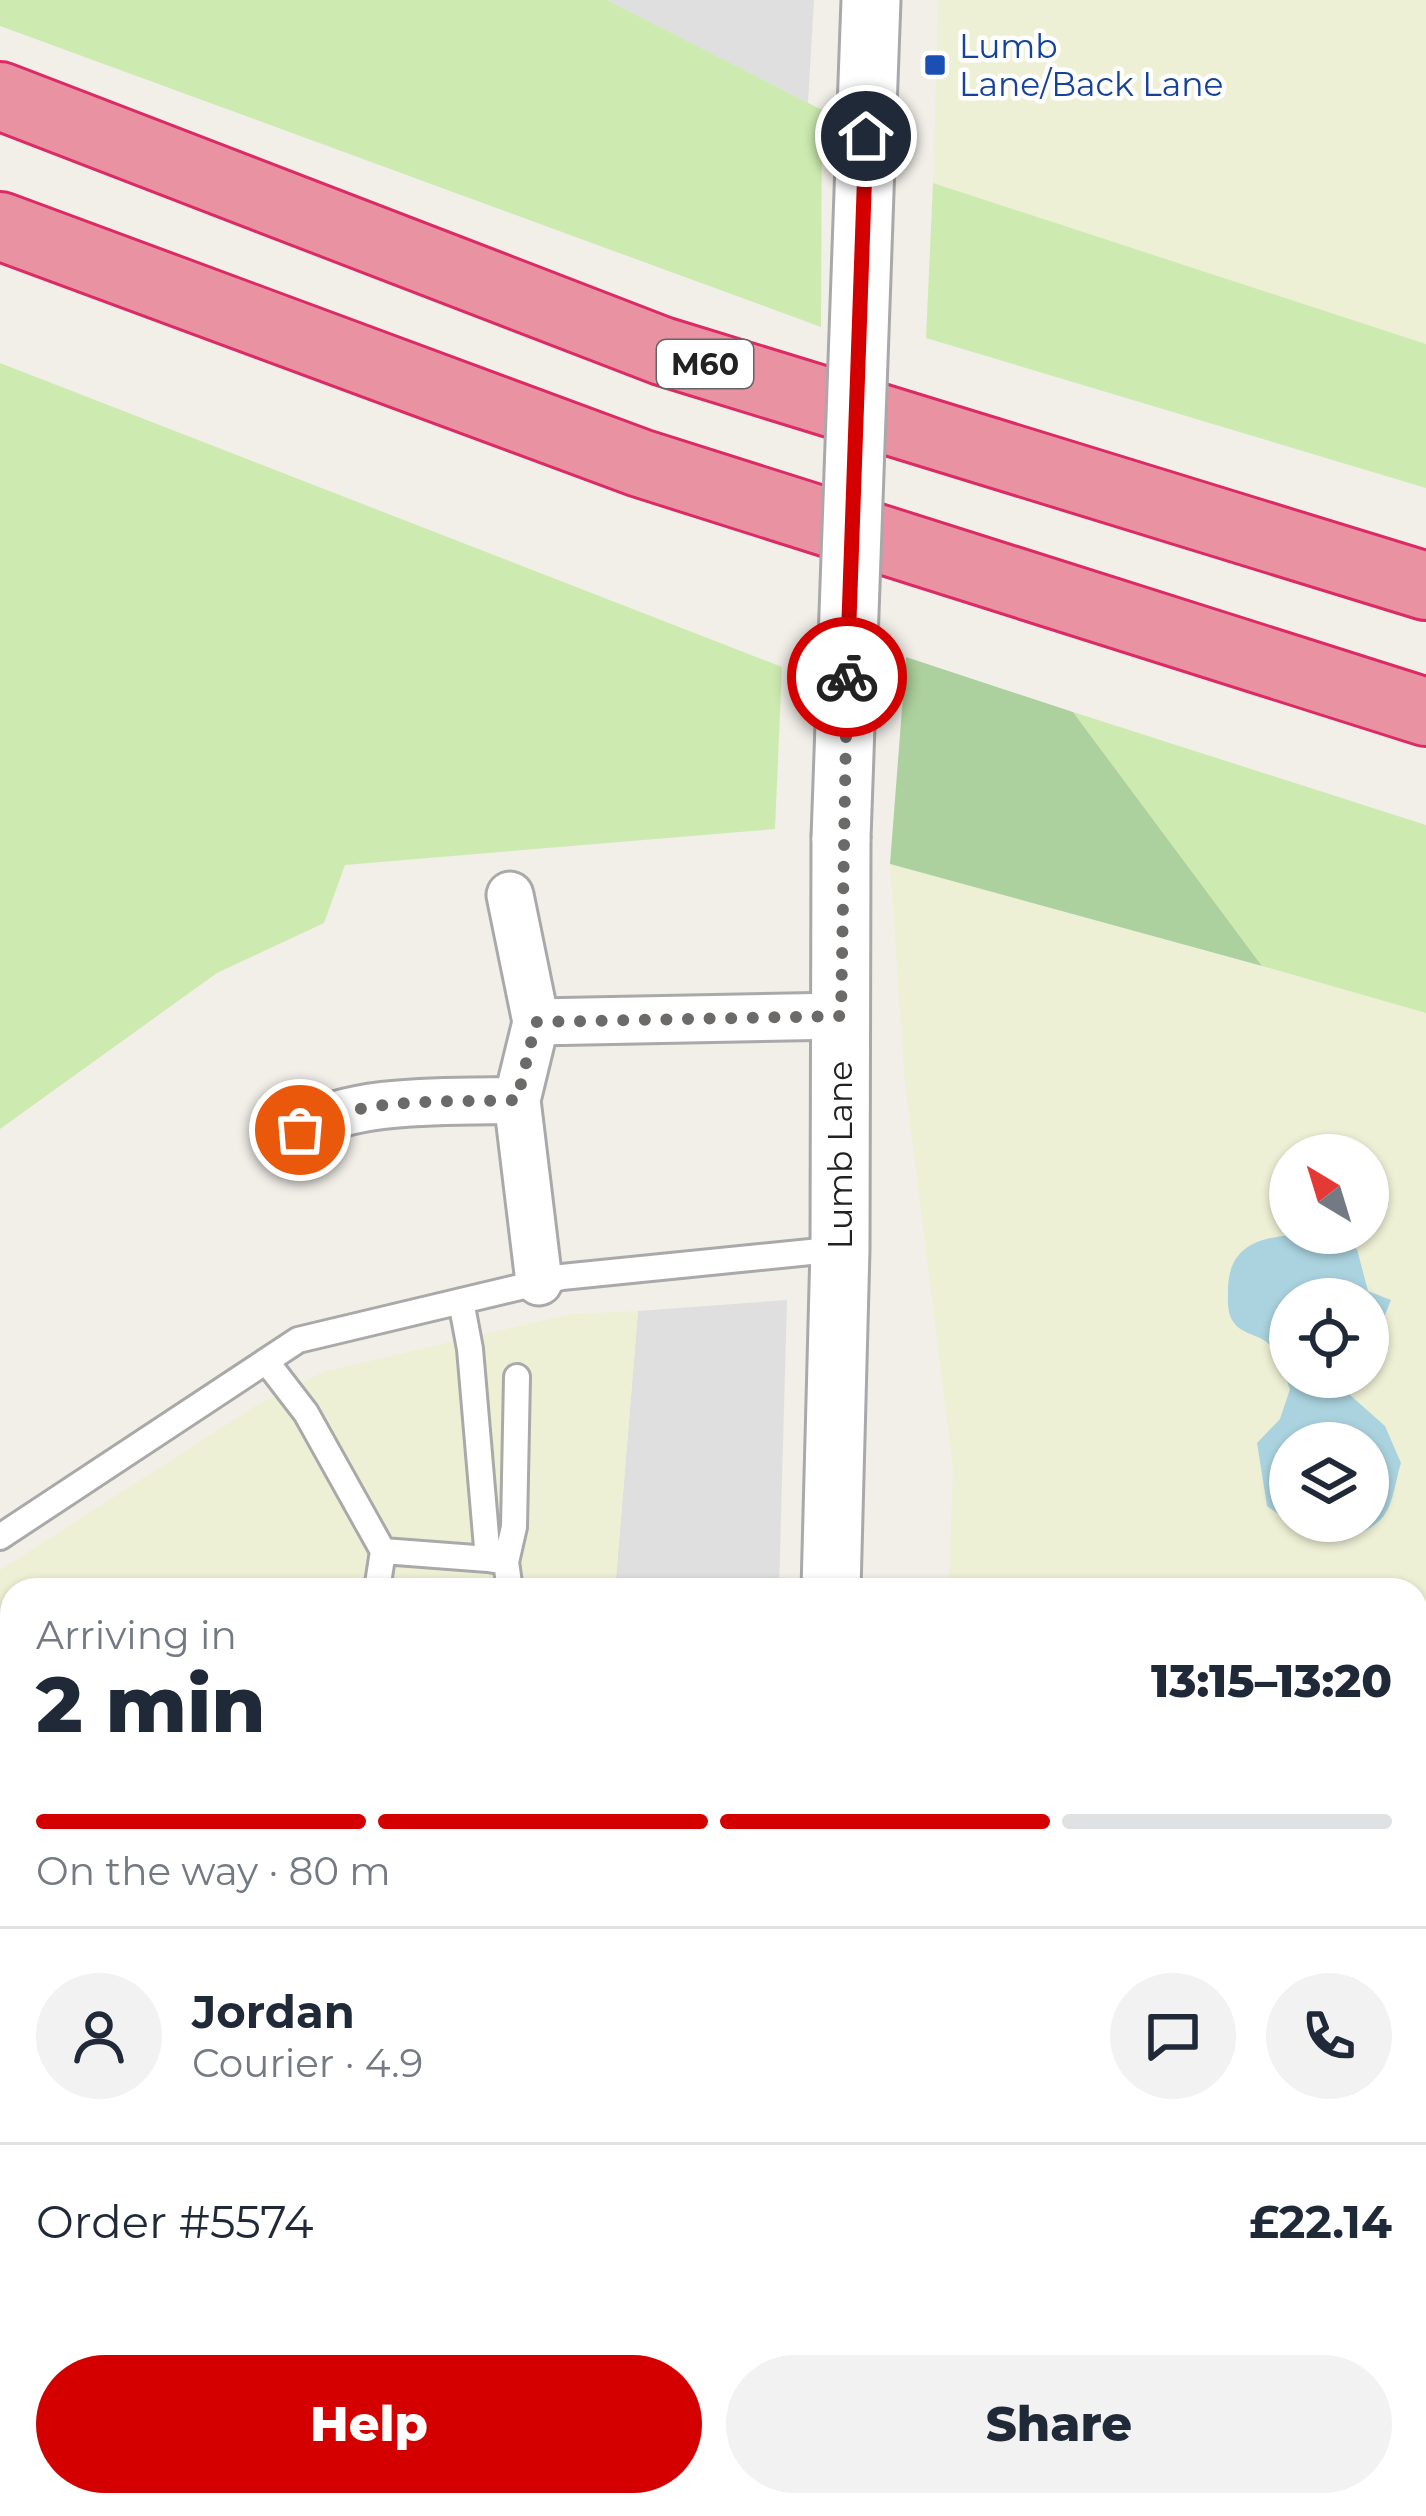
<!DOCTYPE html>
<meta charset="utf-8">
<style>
body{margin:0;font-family:Montserrat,sans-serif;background:#f2f2f3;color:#1f2937;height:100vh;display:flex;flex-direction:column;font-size:45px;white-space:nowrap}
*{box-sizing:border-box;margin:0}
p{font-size:39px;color:#747a83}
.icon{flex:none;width:66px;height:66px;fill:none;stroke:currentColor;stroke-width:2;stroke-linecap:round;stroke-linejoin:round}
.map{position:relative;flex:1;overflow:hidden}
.drawer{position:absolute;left:0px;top:1578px;width:1428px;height:939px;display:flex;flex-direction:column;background:#fff;border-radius:36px 36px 0 0;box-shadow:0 3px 9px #0004}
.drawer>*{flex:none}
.needle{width:78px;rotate:322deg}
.tools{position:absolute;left:1269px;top:1134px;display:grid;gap:24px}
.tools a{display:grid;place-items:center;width:120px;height:120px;border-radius:50%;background:#fff;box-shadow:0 3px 9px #0004;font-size:60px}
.pin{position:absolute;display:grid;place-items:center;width:102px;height:102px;color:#fff;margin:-51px;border:6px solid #fff;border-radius:50%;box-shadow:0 3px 12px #0007}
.courier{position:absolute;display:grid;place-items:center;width:120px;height:120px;margin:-60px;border:9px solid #d40000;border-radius:50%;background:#fff;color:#222;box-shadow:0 3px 15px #0007}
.summary em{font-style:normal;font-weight:800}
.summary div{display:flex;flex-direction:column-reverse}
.summary{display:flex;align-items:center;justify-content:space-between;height:204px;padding:0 36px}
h1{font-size:78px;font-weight:800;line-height:90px}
.bar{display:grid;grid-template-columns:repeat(4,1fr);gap:18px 12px;align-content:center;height:144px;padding:0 36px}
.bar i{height:15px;border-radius:9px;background:#e0e1e3}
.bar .current{background:#d40000}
.bar p{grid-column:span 4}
.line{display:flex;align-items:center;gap:30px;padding:0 36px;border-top:3px solid #e0e1e3}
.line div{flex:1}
.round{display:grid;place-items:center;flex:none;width:126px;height:126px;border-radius:63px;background:#f2f2f3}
.primary-button{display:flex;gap:24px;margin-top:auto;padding:24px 36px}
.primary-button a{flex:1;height:138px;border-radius:72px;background:#d40000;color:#fff;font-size:48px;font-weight:800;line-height:138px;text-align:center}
.primary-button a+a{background:#f2f2f3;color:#1f2937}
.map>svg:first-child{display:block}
.residential{fill:#e0dfdf}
.farmland{fill:#eef0d5;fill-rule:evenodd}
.grass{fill:#cdebb0}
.forest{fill:#add19e}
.water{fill:#aad3df;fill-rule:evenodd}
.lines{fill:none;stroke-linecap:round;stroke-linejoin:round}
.service-casing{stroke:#a9a9a9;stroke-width:30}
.minor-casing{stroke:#a9a9a9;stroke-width:51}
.tertiary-casing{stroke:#a9a9a9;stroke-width:63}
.motorway-casing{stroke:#dc2a67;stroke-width:72}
.service{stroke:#fff;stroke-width:24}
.minor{stroke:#fff;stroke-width:45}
.tertiary{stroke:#fff;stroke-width:57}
.motorway{stroke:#e892a2;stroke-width:66}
.tertiary-bridge-casing{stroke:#a9a9a9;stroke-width:63;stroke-linecap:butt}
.tertiary-bridge{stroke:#fff;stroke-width:57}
.done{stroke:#6b6a68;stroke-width:12;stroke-dasharray:0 21.6}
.route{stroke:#d40000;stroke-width:15}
.transit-dot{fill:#1a4fb4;stroke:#fff;stroke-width:4.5}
.labels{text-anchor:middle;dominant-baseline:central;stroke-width:9;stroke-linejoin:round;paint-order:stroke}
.shield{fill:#fff;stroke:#646464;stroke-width:3}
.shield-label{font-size:30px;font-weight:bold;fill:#222}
.transit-label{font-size:33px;fill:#164399;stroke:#fff;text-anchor:start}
.street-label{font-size:33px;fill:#222;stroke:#fff}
</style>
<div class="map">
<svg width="1426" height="2516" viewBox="0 0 1426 2516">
<rect width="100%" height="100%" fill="#f2efe9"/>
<path class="residential" d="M607 0H814L808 103Z
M787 1300 779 1590H615L638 1311Z"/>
<path class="farmland" d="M938 0H1426V344L933 183Z
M890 864 1426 1012V2516H843V2505H1416V1590H948L953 1470 904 1074ZM1290 1155H1368V1233H1290ZM1290 1299H1368V1377H1290ZM1290 1443H1368V1521H1290Z
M638 1311 615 1590H12V1962L0 1973V1570L255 1406 323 1372 570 1314Z"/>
<path class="grass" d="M0 0H607L822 110 821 327 0 26Z
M933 183 1426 344V488L926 338Z
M0 363 782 667 775 829 345 865 324 923 217 973 0 1129Z
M1073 712 1426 825V1013L1262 966Z"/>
<path class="forest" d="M906 657 1073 712 1262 966 890 864Z"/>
<path class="water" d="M1311 1234 1357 1249 1368 1291 1391 1300 1383 1320 1368 1328V1299H1290V1377H1347L1350 1395 1385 1426 1401 1463C1396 1478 1393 1507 1382 1518 1351 1552 1297 1530 1267 1506L1257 1443 1280 1419 1290 1389C1285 1377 1279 1354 1270 1345 1258 1333 1239 1335 1231 1318 1227 1310 1228 1298 1228 1289 1229 1239 1269 1236 1311 1234ZM1290 1443H1368V1521H1290Z
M12 1962V2178L0 2181V1973Z"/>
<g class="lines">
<g class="service-casing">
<path id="service" d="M461 1301 470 1349 488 1559 506 1562 510 1590
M266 1361 306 1413 383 1551 377 1590
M0 1537 298 1340 562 1277 840 1249
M383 1551 488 1559
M506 1562 514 1527 517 1377
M230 2505 231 2516"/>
</g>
<g class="minor-casing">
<path id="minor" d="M510 895 536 1022 841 1016
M517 1100 539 1282
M300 1129C363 1096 447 1103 517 1100L536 1022"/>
</g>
<g class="tertiary-casing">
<path id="tertiary" d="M866 136 871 0
M831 1590 840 1249 841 838
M807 2516 808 2505"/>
</g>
<g class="motorway-casing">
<path id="motorway" d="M0 96 662 351 1426 586
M0 226 640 463 1426 712"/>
</g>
<use href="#service" class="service"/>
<use href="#minor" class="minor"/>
<use href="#tertiary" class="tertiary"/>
<use href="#motorway" class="motorway"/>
<g class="tertiary-bridge-casing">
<path id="tertiary-bridge" d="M841 838 866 136"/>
</g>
<use href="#tertiary-bridge" class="tertiary-bridge"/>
</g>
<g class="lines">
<path class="done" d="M300 1130C363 1095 447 1103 517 1100L536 1022 841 1016 847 677"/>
<path class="route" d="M847 677 866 136"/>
</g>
<rect class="transit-dot" x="923" y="53" width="24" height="24" rx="6"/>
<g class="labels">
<rect class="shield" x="657" y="340" width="96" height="48" rx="9"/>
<g class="shield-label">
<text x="705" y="364">M60</text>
</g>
<g class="transit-label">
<text x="959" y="46">Lumb<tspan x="959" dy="38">Lane/Back Lane</tspan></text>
</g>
<g class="street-label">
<text transform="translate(840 1155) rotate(-90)">Lumb Lane</text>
</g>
</g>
</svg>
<div class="tools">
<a><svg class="needle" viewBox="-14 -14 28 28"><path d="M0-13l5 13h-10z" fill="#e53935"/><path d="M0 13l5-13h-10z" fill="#747a83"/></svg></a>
<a><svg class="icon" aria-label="locate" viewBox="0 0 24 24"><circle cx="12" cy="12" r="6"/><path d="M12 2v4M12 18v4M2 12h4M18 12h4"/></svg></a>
<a><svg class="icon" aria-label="layers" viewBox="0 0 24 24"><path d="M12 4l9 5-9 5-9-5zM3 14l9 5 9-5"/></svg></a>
</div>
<div class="pin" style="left:300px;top:1130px;background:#ea580c"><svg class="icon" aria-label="bag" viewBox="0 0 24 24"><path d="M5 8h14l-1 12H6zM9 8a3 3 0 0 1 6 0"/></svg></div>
<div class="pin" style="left:866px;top:136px;background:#1f2937"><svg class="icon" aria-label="home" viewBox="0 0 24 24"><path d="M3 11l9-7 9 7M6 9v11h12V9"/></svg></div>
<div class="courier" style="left:847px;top:677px"><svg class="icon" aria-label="bike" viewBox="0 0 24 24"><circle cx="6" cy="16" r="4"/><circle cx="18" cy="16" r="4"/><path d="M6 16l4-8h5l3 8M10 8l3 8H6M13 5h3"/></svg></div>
<section class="drawer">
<div class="summary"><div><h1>2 min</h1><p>Arriving in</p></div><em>13:15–13:20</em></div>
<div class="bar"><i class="current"></i><i class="current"></i><i class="current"></i><i></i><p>On the way · 80 m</p></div>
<div class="line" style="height:216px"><a class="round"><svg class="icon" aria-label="person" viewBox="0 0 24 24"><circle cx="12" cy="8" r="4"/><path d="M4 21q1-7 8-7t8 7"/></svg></a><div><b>Jordan</b><p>Courier · 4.9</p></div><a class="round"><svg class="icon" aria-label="chat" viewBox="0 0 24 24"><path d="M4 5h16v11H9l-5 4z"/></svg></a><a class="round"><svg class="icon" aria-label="phone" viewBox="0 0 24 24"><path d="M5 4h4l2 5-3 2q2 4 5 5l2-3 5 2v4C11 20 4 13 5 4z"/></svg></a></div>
<div class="line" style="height:156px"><div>Order #5574</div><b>£22.14</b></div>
<div class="primary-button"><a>Help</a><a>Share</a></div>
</section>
</div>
